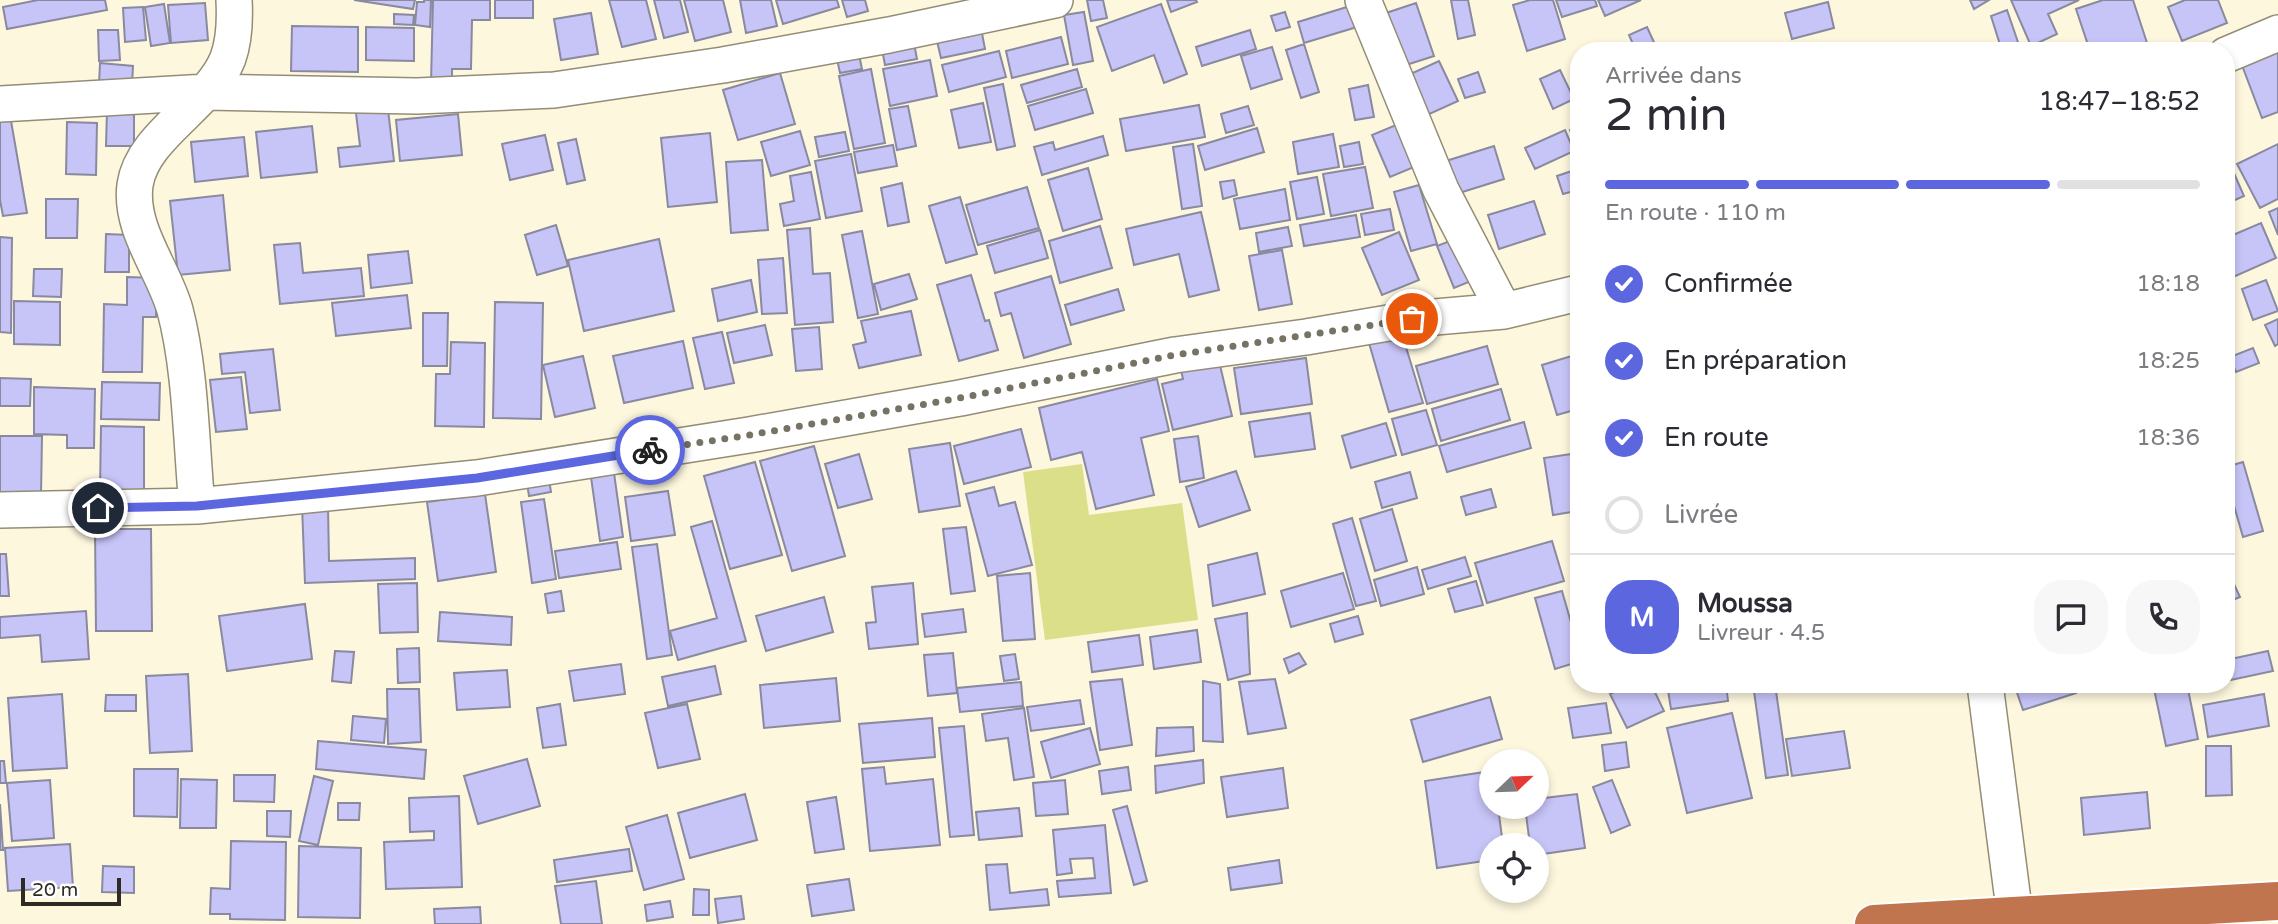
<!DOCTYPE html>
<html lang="fr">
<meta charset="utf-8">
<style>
body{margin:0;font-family:"Varela Round",sans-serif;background:#f7f7f7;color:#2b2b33;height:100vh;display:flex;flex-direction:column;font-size:26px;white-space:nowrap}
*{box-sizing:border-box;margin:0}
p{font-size:23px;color:#7c7c81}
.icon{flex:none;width:38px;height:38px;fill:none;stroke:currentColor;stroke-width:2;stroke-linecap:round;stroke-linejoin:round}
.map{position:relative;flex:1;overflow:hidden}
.panel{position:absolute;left:1570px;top:42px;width:665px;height:651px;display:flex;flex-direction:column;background:#fff;border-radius:28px;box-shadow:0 4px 10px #0003}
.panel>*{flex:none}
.needle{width:46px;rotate:67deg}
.tools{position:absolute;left:1479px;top:749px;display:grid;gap:14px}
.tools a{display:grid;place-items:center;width:70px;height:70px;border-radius:50%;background:#fff;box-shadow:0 4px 10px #0003;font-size:35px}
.scale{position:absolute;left:21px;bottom:18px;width:100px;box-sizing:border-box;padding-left:7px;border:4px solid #2e2b22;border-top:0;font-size:19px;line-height:24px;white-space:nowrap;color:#2e2b22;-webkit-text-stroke:5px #fff;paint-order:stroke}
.pin{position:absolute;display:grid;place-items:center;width:60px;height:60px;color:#fff;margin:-30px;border:4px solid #fff;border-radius:50%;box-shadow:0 2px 7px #0007}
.courier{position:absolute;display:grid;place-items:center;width:70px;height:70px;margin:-35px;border:5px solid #5c67df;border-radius:50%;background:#fff;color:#222;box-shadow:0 2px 9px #0007}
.head em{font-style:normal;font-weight:600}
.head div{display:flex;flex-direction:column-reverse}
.head{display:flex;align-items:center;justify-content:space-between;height:119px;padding:0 35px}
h1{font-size:46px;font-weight:600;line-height:52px}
.bar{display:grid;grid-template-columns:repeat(4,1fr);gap:10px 7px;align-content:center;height:84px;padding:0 35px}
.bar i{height:9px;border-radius:5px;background:#e1e1e2}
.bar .current{background:#5c67df}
.bar p{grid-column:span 4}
.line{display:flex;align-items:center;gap:18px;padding:0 35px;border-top:2px solid #e1e1e2}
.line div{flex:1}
.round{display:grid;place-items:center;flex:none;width:74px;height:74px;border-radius:28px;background:#f7f7f7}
ol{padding:0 35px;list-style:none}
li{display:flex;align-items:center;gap:21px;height:77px}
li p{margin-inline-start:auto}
li .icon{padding:7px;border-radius:50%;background:#5c67df;color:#fff;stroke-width:4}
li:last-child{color:#7c7c81}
li i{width:38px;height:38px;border:4px solid #e1e1e2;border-radius:50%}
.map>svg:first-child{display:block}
.green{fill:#dcdf89}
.building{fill:#c7c4f8;stroke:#89899f;stroke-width:2}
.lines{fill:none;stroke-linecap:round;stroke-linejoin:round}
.street-casing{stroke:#938d77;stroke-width:38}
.highway-casing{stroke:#fff;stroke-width:42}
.street{stroke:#fff;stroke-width:35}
.highway{stroke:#c1754e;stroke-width:38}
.done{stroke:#767264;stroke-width:7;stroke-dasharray:0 12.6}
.route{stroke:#5c67df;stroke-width:9}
</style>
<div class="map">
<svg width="2278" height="924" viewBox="0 0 2278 924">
<rect width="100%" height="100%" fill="#fdf7de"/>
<path class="green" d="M1082 464 1089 515 1182 503 1198 620 1045 640 1023 472Z"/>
<path class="building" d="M38 0H105L107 10 7 29 3 7Z
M354 0H415L413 9Z
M424 0H431L430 27 415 25 417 2H424Z
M433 0H490V20H472L471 69H452V84L431 83Z
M495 0H533V18H495Z
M609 0H646L656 39 622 47Z
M654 0H680L688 32 664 38Z
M684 0H723L731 32 695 41Z
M740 0H771L777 26 746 33Z
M776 0H837L839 7 783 24Z
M842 0H865L868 11 847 17Z
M1087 0H1103L1107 18 1091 21Z
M1167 0H1196L1197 2 1171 12Z
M1451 0H1468L1475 35 1458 39Z
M1530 0H1553L1565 39 1527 51 1513 5Z
M1556 0H1595L1597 6 1562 17Z
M1598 0H1641L1605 16Z
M1970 0H1989L1974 9Z
M2011 0H2079L2048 14 2057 34 2031 46Z
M2103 0H2133L2149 49 2143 51H2090L2076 9Z
M2185 0H2218L2227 23 2182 41 2168 7Z
M1828 2 1834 28 1792 39 1785 13Z
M205 3 208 40 171 43 168 5Z
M1416 3 1434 56 1403 66 1386 13Z
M164 4 170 43 151 46 145 7Z
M1161 4 1187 74 1164 83 1154 55 1112 71 1097 27Z
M1350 6 1357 27 1304 43 1298 22Z
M143 7 146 40 125 42 123 8Z
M2007 10 2021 51H2002L1991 16Z
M1084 12 1093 61 1073 65 1064 15Z
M1285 12 1290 27 1276 31 1271 16Z
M591 13 598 54 561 60 554 19Z
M394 14 414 15 413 25 394 24Z
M292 26 358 27V72L291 71Z
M366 27 414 28V61L366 60Z
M1647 27 1658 51H1636L1629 35Z
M981 28 985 49 941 58 936 37Z
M98 30H118L120 60 99 61Z
M1250 30 1256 49 1202 66 1196 47Z
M1061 37 1068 64 1012 78 1006 51Z
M913 38 917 59 885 65 881 44Z
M1304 44 1319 92 1301 98 1286 50Z
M1951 45 1953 51H1933Z
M2278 45V112L2262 118 2240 60Z
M1272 47 1282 79 1251 89 1241 56Z
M858 50 862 69 840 73 836 54Z
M999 51 1006 77 949 92 942 65Z
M930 60 937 96 890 106 883 69Z
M1439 61 1458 101 1425 116 1406 76Z
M100 63 133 66 132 86 99 84Z
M871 69 885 143 854 149 839 76Z
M1077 69 1082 87 1027 103 1021 85Z
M1560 70 1574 99 1553 109 1540 79Z
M1478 72 1485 92 1465 98 1458 79Z
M780 73 795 124 738 140 723 90Z
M1003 84 1015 146 997 150 984 88Z
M1368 85 1374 117 1355 120 1349 89Z
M1086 89 1093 113 1035 130 1028 106Z
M387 101 394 161 340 167 338 148 360 146 355 105Z
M983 103 991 142 959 148 951 110Z
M1199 105 1205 137 1126 151 1120 119Z
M908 106 916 146 897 150 889 109Z
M1248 106 1254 125 1226 133 1221 114Z
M107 110 134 111V146H106Z
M458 114 462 155 400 161 396 120Z
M10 115 27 213 3 216 0 200V117Z
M67 122 97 123 96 175 66 174Z
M1396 125 1414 167 1390 177 1372 135Z
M1578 125V149L1570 130Z
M312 126 317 172 261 178 256 132Z
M1257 128 1264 152 1205 170 1198 146Z
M1565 130 1574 151 1535 169 1525 148Z
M800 131 810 165 771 176 761 142Z
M845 132 849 151 819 157 815 137Z
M710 133 717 202 668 207 661 138Z
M1333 134 1339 167 1298 174 1293 142Z
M545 135 553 170 510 180 502 144Z
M1103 136 1108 155 1042 175 1034 147 1053 142 1055 150Z
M244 137 248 176 195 182 191 142Z
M576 139 585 180 567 184 558 143Z
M1359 142 1363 164 1344 167 1340 146Z
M1193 144 1202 206 1182 209 1173 147Z
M2278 144V199L2260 208 2237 164Z
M893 145 897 166 858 173 854 152Z
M1494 146 1504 179 1456 194 1446 161Z
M851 154 862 211 826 218 815 161Z
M2226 155 2244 196 2226 204Z
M762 160 768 230 731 233 726 162Z
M1365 167 1373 208 1331 216 1323 174Z
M1088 168 1102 219 1063 231 1048 180Z
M1578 169V190L1563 194 1557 176Z
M811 172 820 219 784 226 780 204 794 201 790 176Z
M1317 177 1324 214 1297 219 1290 182Z
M1234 180 1237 195 1223 199 1220 182Z
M902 183 909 222 888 226 881 188Z
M1419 185 1437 244 1411 251 1394 192Z
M1027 187 1039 228 978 245 966 205Z
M1285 189 1290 220 1240 229 1234 199Z
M223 195 230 270 178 275 170 201Z
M960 197 977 254 946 263 929 206Z
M46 199H78L77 238H46Z
M1534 201 1545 234 1499 249 1488 215Z
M2278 208V235L2269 212Z
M1390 209 1394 230 1365 235 1361 214Z
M1201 212 1219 290 1189 297 1179 254 1134 265 1126 229Z
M1356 215 1360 237 1304 246 1300 225Z
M2261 223 2276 258 2231 278 2226 268V238Z
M556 225 568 266 537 275 525 235Z
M1100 226 1112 268 1060 283 1049 241Z
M1288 227 1292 246 1259 252 1256 233Z
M810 228 813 274 830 273 833 322 795 325 787 230Z
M1040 230 1048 258 995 273 987 246Z
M862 231 878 314 858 318 842 235Z
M1399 232 1419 280 1382 295 1362 248Z
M106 234 129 235V272H105Z
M0 237 12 238 11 333 0 332Z
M1460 237 1476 279 1454 288 1437 246Z
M659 239 674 311 584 331 568 260Z
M300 243 303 273 361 268 364 296 280 304 274 245Z
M1282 250 1292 304 1259 310 1249 256Z
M408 251 412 283 371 288 368 255Z
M783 258 787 313 762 314 758 260Z
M34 269H62L61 297 33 296Z
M909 274 917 299 881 310 874 284Z
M971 275 985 321 989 320 998 350 959 361 937 285Z
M1051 276 1071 344 1024 358 1011 313 1001 316 995 293Z
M127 277 157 278 156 317H143L142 372H103L104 304 127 305Z
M751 280 757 312 718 321 712 289Z
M2266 280 2278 311 2253 320 2242 289Z
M1118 289 1124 310 1071 325 1065 305Z
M407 295 411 328 336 336 332 303Z
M14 301 60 302V345L14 344Z
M495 302 543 303 541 419 493 418Z
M911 311 921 355 859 368 853 345 866 342 861 321Z
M423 313H448L447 366H423Z
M2278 319V344L2275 346 2265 325Z
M765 325 772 355 734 363 727 333Z
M819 327 822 369 796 371 792 329Z
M722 332 734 383 705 389 693 338Z
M1402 334 1423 403 1389 412 1369 343Z
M683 341 693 388 624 403 613 356Z
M451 342 485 343 484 427 435 426 436 374H450Z
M1487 346 1498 384 1427 404 1416 366Z
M2253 348 2259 363 2236 372 2230 357Z
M273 349 280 410 250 413 245 372 222 374 220 354Z
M1578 354V409L1557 415 1542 365Z
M583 356 595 408 555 417 543 365Z
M1306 358 1312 404 1241 414 1234 368Z
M1219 361 1232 416 1173 430 1162 384 1183 379 1181 370Z
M241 377 247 429 216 432 210 380Z
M0 378 31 379 30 406H0Z
M1157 379 1169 431 1141 438 1154 495 1096 509 1082 452 1051 460 1039 408Z
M102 382 160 383 159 420 101 419Z
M34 387 95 389 94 448H67V435L34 434Z
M1501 389 1510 420 1441 441 1432 409Z
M1426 410 1437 445 1402 455 1392 419Z
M1310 413 1315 449 1255 457 1249 422Z
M1524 422 1531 448 1447 472 1439 446Z
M1386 423 1396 455 1351 468 1342 436Z
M101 426 144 427V491L100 490Z
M1021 429 1031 467 964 484 954 446Z
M2226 433 2232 445 2226 448Z
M0 436H42L41 496 0 495Z
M1198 436 1204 478 1180 482 1174 439Z
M950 443 960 506 919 512 909 449Z
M814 446 845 556 792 571 760 461Z
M1578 453V511L1553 515 1544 458Z
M859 454 872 499 838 508 825 464Z
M755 462 782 555 730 569 704 476Z
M2243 462 2263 531 2243 537 2226 478V467Z
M1236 471 1250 510 1199 527 1186 487Z
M1410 472 1417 498 1382 508 1375 482Z
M614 473 623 537 600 541 591 477Z
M549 480 551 492 529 496 527 483Z
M994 487 999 506 1015 502 1032 565 988 576 966 494Z
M1491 489 1496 507 1466 515 1461 497Z
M668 491 675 535 631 541 625 497Z
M485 494 496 572 438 581 427 502Z
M544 499 556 579 532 583 521 502Z
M2226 501 2233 521 2226 523Z
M302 506H328L329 561 415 558V579L305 583Z
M1392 509 1407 561 1375 571 1360 519Z
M1352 518 1376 601 1356 606 1333 524Z
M712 521 746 641 678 660 670 631 717 618 691 527Z
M966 527 975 591 951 594 943 529Z
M95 529H151L152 631H96Z
M1578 534V559L1574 535Z
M1552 541 1564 581 1487 603 1475 563Z
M617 542 621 569 559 578 555 551Z
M657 544 672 655 647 659 632 547Z
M1257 553 1265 594 1213 606 1208 565Z
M0 554H6L9 596H0Z
M1465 557 1471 576 1428 589 1422 570Z
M1417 567 1424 594 1381 606 1374 580Z
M2226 567 2240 597 2226 603Z
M1030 573 1035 639 1003 641 997 576Z
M1343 573 1354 609 1291 627 1281 591Z
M1476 581 1483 605 1455 612 1448 589Z
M417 583 418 632 380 633 378 584Z
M913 583 918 644 869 649 866 623 876 622 872 587Z
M561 591 564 611 548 613 545 594Z
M1562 591 1578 647V662L1555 669 1535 598Z
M824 597 833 632 766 651 756 616Z
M305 604 312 659 227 671 219 616Z
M963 609 966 632 925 637 922 614Z
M86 611 89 659 42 662 40 635 0 638V617Z
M440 612 512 617 511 645 438 641Z
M1247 613 1250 674 1228 680 1215 619Z
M1358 616 1363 634 1335 642 1330 624Z
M1197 630 1201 662 1154 669 1150 637Z
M1139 635 1143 665 1092 672 1088 642Z
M419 648 420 682 398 683 397 649Z
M335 651 354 652 351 683 332 681Z
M2268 651 2273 671 2226 681V660Z
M953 653 957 693 928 696 924 655Z
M1299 653 1306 664 1289 673 1284 659Z
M1015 654 1019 679 1004 681 1000 656Z
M621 664 625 694 574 701 569 671Z
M715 666 721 694 668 706 662 677Z
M507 670 510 707 457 710 454 673Z
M188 674 192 751 150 753 146 676Z
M836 678 840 721 764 728 760 685Z
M1122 679 1132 745 1100 750 1090 682Z
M1275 679 1286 728 1248 734 1239 682Z
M1203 681 1220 684 1223 742 1203 741Z
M1021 682 1023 706 960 712 957 688Z
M1651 684 1664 711 1627 728 1610 694 1629 685 1632 692Z
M1667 684H1726L1728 701 1671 709Z
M1753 684H1775L1788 775 1766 778Z
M1937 684H1957L1939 691Z
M2014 684H2073L2076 693 2023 710Z
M2153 684H2187L2198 739 2166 746Z
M387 689H419L421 742 388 744Z
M62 694 67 768 13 771 8 698Z
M2264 694 2269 726 2208 737 2203 705Z
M106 695H136V711H105Z
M1490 697 1502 739 1423 762 1411 720Z
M1080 700 1084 724 1031 731 1027 707Z
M1606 703 1611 733 1573 738 1568 708Z
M560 704 566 745 543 748 537 708Z
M687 704 700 759 658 768 645 713Z
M1024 708 1034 777 1014 780 1008 738 986 741 982 714Z
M1732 713 1752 798 1687 813 1667 728Z
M353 716 386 719 384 743 351 740Z
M932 718 935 757 863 763 859 724Z
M964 726 974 835 950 837 939 728Z
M1193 727 1194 751 1156 756 1157 728Z
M1090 728 1100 764 1051 778 1041 742Z
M1844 731 1850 768 1792 776 1786 739Z
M318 741 426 750 424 779 316 769Z
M1626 742 1629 767 1605 771 1602 745Z
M2206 746H2231L2232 795 2206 796Z
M527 759 540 806 478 824 464 776Z
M1203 760 1204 783 1156 793 1155 766Z
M0 761H4L6 783H0Z
M884 767 886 784 933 779 940 845 870 851 862 769Z
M1128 767 1131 790 1102 794 1099 771Z
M1283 768 1288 808 1227 817 1221 777Z
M134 769H178L177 817 134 816Z
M1491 771V807H1498L1503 845H1491V860L1437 868 1425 781Z
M234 775H275L274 802 234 801Z
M314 776 333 781 318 845 299 841Z
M181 779 217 780 216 828H180Z
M50 780 54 838 12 841 7 783Z
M1065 780 1068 814 1036 816 1033 783Z
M1612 780 1630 825 1611 833 1593 787Z
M2147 792 2150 828 2084 835 2081 798Z
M745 794 757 840 690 858 678 813Z
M1577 794 1585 848 1536 855V845H1530L1525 807H1536V799Z
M459 796 462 887 386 889 384 842 434 840V831L410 832 409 798Z
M836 797 844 849 815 853 807 802Z
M338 803H360L359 820H338Z
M0 804 3 850H0Z
M1127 806 1147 881 1134 885 1113 810Z
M1019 808 1022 836 979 840 976 812Z
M267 811H291L290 837 267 836Z
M667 815 684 879 644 890 626 827Z
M1105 825 1111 893 1059 897 1057 881 1095 878 1093 858 1070 859 1072 873 1057 875 1053 830Z
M231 841 286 842 285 920 230 919V914H210L211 888 230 889Z
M70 844 73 887 8 891 5 848Z
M299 846 361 848 360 918 298 917Z
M629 849 632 871 557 882 554 860Z
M1279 860 1282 883 1231 890 1228 868Z
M1007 864 1010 893 1047 889 1049 905 990 910 986 865Z
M103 866 134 867V893L102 892Z
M849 879 854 910 812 916 807 885Z
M596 881 602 924H561L555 886Z
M694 889 709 890V915H693Z
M741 896 744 919 718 923 715 899Z
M670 901 673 917 647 921 645 905Z
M480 907 481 924H435L434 909Z"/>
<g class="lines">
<g class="street-casing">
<path id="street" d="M1363 0 1441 190 1504 311
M2226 55 2278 33
M0 104 207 92 417 96 554 90 723 65 889 35 1055 0
M197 506C191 443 191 371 175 310 164 270 129 229 135 185 142 135 210 105 228 58 234 41 235 18 234 0
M0 510 197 506 477 478 749 435 960 398 1175 355 1306 337 1412 319 1504 311 1578 293
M1985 684 2016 924"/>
</g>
<g class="highway-casing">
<path id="highway" d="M1874 924 2278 901"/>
</g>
<use href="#street" class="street"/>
<use href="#highway" class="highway"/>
</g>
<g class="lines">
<path class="done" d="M650 450 750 435 960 398 1175 355 1412 319"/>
<path class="route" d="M98 508 197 506 477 478 650 450"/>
</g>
</svg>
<div class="tools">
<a><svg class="needle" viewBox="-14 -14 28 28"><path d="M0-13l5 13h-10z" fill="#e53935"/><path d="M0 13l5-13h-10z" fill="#7c7c81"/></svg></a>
<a><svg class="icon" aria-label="locate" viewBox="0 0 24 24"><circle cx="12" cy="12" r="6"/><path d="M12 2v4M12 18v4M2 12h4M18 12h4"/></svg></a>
</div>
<div class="scale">20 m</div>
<div class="pin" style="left:1412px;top:319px;background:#ea580c"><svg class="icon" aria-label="bag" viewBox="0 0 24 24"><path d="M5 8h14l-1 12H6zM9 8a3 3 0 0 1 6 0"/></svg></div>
<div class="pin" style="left:98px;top:508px;background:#1f2937"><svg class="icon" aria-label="home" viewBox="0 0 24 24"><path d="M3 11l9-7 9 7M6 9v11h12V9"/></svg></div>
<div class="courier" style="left:650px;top:450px"><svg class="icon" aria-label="bike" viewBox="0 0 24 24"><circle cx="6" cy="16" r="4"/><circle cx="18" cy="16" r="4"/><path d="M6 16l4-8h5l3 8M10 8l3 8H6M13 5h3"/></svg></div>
<section class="panel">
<div class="head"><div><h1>2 min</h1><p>Arrivée dans</p></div><em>18:47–18:52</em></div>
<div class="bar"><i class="current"></i><i class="current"></i><i class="current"></i><i></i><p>En route · 110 m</p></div>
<ol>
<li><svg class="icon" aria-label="check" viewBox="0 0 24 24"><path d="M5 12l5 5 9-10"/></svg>Confirmée<p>18:18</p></li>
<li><svg class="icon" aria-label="check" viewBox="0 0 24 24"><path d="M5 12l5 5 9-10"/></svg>En préparation<p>18:25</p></li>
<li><svg class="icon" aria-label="check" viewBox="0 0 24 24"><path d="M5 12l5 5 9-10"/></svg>En route<p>18:36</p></li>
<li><i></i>Livrée</li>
</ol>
<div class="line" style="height:126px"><b class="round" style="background:#5c67df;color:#fff">M</b><div><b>Moussa</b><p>Livreur · 4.5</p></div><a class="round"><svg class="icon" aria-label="chat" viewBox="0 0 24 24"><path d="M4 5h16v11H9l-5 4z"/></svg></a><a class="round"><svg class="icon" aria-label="phone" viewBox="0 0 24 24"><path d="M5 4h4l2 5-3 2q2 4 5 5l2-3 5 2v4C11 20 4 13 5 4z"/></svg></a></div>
</section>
</div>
